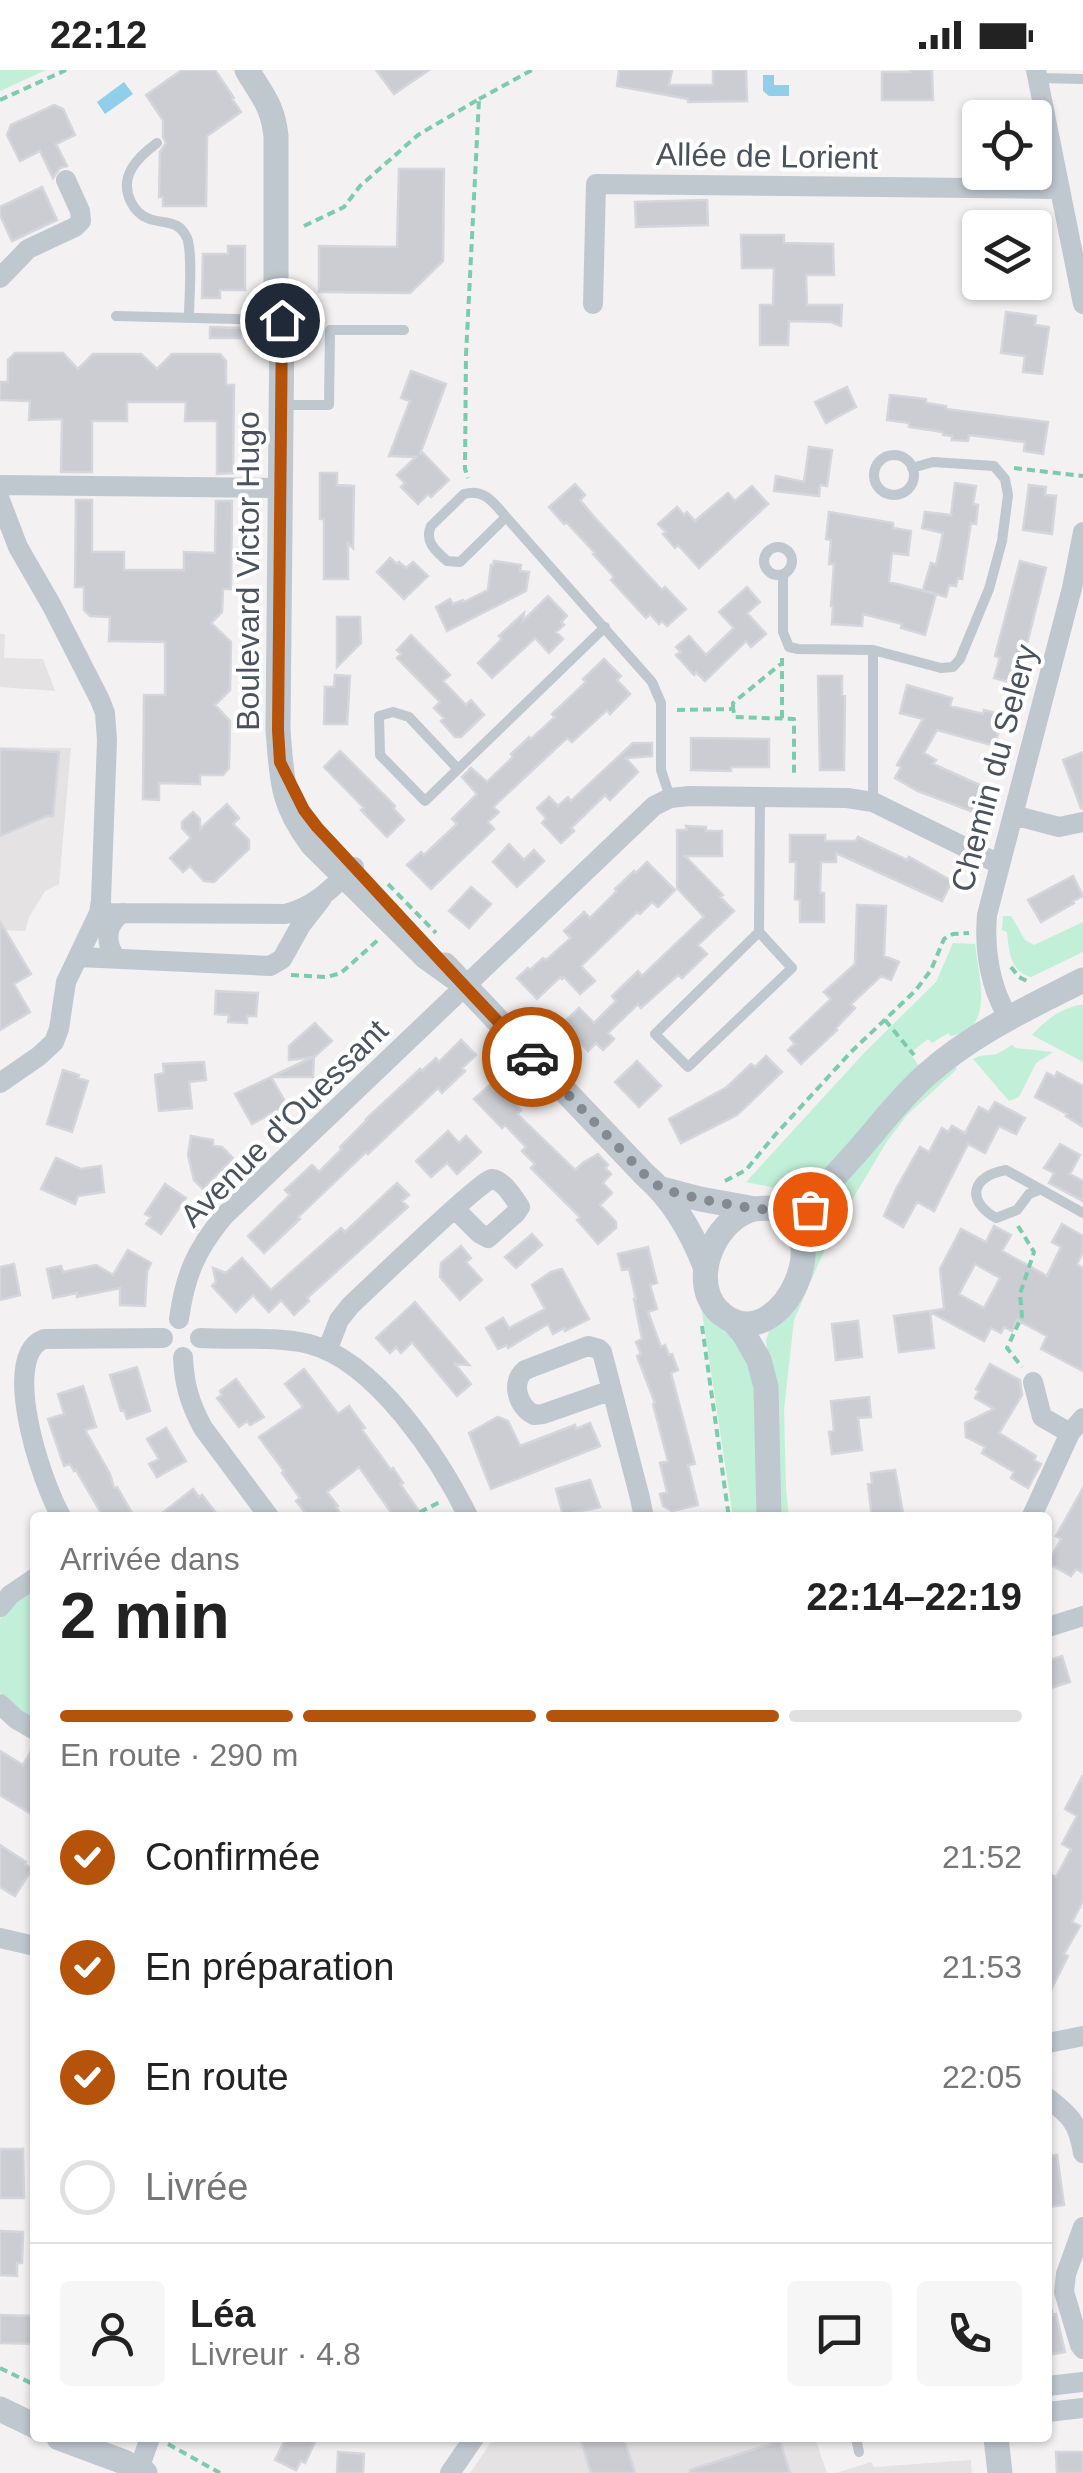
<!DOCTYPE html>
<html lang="fr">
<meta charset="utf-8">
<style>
body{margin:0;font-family:Arial,sans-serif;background:#f6f6f6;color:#222;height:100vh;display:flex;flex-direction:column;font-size:38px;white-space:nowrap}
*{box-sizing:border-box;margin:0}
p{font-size:32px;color:#767676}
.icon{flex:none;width:55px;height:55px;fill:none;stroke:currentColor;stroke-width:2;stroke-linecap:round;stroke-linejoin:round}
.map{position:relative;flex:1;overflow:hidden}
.sheet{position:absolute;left:30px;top:1442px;width:1022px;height:930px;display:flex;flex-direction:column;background:#fff;border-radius:10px;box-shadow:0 2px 8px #0004}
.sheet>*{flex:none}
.fabs{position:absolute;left:962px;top:30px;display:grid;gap:20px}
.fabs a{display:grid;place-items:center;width:90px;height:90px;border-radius:10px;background:#fff;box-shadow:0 2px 8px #0004;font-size:50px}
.pin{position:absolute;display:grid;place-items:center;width:85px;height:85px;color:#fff;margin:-42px;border:5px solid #fff;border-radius:50%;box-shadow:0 2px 10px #0007}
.courier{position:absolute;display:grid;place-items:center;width:100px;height:100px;margin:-50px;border:8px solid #b45309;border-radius:50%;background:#fff;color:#222;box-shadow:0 2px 12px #0007}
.overview em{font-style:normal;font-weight:600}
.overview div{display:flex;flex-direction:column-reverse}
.overview{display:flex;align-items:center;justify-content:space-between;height:170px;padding:0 30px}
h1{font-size:65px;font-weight:600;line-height:75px}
.bar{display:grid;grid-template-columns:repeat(4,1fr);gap:15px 10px;align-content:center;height:120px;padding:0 30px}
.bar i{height:12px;border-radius:8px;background:#e0e0e0}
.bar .selected{background:#b45309}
.bar p{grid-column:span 4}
.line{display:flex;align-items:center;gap:25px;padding:0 30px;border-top:2px solid #e0e0e0}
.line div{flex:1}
.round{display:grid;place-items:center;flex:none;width:105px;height:105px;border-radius:10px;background:#f6f6f6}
ol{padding:0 30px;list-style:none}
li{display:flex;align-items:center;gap:30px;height:110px}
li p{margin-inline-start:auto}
li .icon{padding:10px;border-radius:50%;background:#b45309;color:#fff;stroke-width:4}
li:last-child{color:#767676}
li i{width:55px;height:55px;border:5px solid #e0e0e0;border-radius:50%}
.status{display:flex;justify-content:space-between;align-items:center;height:70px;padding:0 50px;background:#fff;direction:ltr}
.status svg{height:28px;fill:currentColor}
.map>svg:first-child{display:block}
.education{fill:#e4e2e3}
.green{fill:#c2efd8}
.water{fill:#90ceea}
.building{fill:#cbcdd3;stroke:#d5d6dc;stroke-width:2.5;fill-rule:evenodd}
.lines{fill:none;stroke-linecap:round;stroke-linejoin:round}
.path{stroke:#7accac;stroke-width:4;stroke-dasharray:8 5;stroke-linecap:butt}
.service{stroke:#bfc7cf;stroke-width:10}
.minor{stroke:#bfc7cf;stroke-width:20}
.tertiary{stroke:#bfc7cf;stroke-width:25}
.done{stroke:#848a91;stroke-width:10;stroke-dasharray:0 18}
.route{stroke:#b45309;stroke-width:12}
.labels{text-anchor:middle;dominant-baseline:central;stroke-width:8;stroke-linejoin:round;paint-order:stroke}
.street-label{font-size:32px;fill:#49525e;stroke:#fff}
</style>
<div class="status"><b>22:12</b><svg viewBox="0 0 49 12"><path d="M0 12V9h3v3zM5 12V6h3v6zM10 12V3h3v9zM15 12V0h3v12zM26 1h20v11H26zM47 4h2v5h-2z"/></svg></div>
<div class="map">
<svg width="1083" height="2403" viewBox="0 0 1083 2403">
<rect width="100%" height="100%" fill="#f3f1f1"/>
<path class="education" d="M0 564H5L4 588 43 589 55 621 0 617Z
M0 677 71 678 59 814 45 821 29 847 25 861 0 860Z
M494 2368H815L827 2403H470Z
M971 2390 972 2403H836L871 2392 874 2397Z"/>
<path class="green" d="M0 0H46L0 21Z
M1003 846H1011L1025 870 1034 875 1083 852V882L1031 907C1010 902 1009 881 1007 862L1002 860Z
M953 873 975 874C977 896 989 936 973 955 968 962 959 964 951 966L948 963 932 973 928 969 910 983 920 998 801 1128 789 1131 775 1118 746 1112 864 983 936 912Z
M1078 935H1083V992L1032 965C1046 950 1057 941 1078 935Z
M1012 975 1016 978 1053 982 1036 993 1019 1027 1009 1031 973 989 979 986 997 984Z
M954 995 957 999 907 1045 886 1073 831 1165 794 1250 784 1340 786 1419 789 1447H778L766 1270 810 1149 901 1040Z
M704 1238 741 1271 758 1326 759 1447H733L702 1242Z
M35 1515V1653L8 1635 0 1622V1549L7 1536Z"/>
<path class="water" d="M763 5H774V15H789V26H769L763 21Z
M124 12 133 24 105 44 97 32Z"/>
<path class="building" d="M182 0H215L234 28 232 29 241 42 207 66 206 136H163V127H159L160 82 166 73 163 67V50L146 25Z
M376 0H429L394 24Z
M619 0H672L669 15H713V0H746L747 31 688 32V29L617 16Z
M910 0H932L933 30H882V2H910Z
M54 35 63 39 75 65 56 74 67 96 60 98 53 108 40 81 20 91 7 65 11 55Z
M399 99H444L443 191 410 223 319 222V176L397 177Z
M42 117 57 150 12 171 0 145V137Z
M707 130 708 155 636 157 635 132Z
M741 165H784V173L833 174 834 205H806L807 235H842L841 256 831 252 789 251 788 275H760V235H773L774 198H742Z
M228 176H245V220H220V228H202L203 184H228Z
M1006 242 1036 246 1035 255 1049 257 1042 304 1023 302 1025 286 1001 283Z
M210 257 241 258 240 268H210Z
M15 283H63L78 299 93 284H141L157 299 172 284H220L226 291V315H234L233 403 217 404V351H185L186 332H127V351H92V402H61L62 349 29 350 30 331 0 330V312H8V290Z
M411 301 446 314 420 384 422 382 449 410 431 427 428 424 418 434 401 417 405 413 397 405 416 387 389 386 410 331 401 328Z
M847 317 856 337 826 353 815 332Z
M890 325 926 329V333L946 336V339L1048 352 1043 384 1024 381 1025 372 969 365 968 371 952 370V366L943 365V362L909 357V353L887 350Z
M809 377 832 380 827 416 820 415 819 426 774 421 776 406 804 412Z
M320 403H337V415L354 416 353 478 348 473V509H324V449H320Z
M955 413 976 416 973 434 978 435 976 454 971 453 962 509 958 508 956 516 949 515 946 527 923 520 931 493 936 495 943 463 922 458 925 442 951 445Z
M575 414 585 425 580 430 596 449 662 520 665 517 686 539 667 556 662 551 659 554 650 544 646 548 611 510 614 507 593 484 595 483 566 452 564 454 549 437Z
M1029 415 1046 417 1045 425 1056 426 1052 464 1023 460Z
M752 416 768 434 699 498 678 475 675 478 663 464 666 462 658 454 677 437 684 445 687 442 695 451 728 423 735 431Z
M76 430H92V482H124V500H184V482L215 483 216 431H232L231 519H223L222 542 211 553 231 572 230 620 215 635 230 651 229 698 223 705H200V714L159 713V730L143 729 144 625H165V572L109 571 110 547 90 546 84 540V517H75Z
M829 442 893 453V458L911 461 908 485 892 483 889 512 936 524 925 565 901 558 902 554 863 544 862 556 832 554 833 536H831L834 494H829L831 470 826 469Z
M390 488 397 494 399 492 406 498 413 492 428 506 404 529 377 502Z
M494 491 521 495 520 501 529 502 526 521 447 561 436 537 450 529 453 534 463 530 464 532 488 520 491 495H493Z
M1020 491 1046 498 1017 614 994 608 1000 588 995 586Z
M747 517 760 532 747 543 766 564 751 577 746 571 705 611 696 602 694 605 676 585 681 582 676 577 689 566 706 585 734 558 719 542Z
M548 526 567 546 561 552 564 555 556 562 563 569 549 583 535 568 492 608 478 593 502 569 499 566 524 543 523 551Z
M337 547H360L361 573 337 597Z
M411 565 450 605 443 611 466 635 471 630 484 645 461 667H455L441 651 444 648 434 638 440 632 397 588 401 584 397 580Z
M604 589 621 606 617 610 630 624 610 644 607 640 572 672 567 668 493 737 499 742 488 752 494 759 431 819 407 795 421 782 424 785 457 754 452 749 477 724 462 707 471 698 487 712 513 687 511 684 521 675 529 667 531 669 555 647 552 644 586 612 583 609Z
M335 605 350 606 347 654H324L325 617H334Z
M818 606H842V625L845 626 844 700H820Z
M907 615 952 628 950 636 983 644 984 640 1003 645 995 676 937 660 924 683 936 690 933 694 984 717 973 742 918 721 895 708 901 697 897 695 923 649 900 643Z
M691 668 769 669V697H731V701L691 700Z
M633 673H652V686L626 688 638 702 610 730 605 725 571 758 574 761 561 773 542 753 546 748 537 738 549 727 558 736 568 727 571 731Z
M0 679 59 682 53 746H47L0 766Z
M340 681 395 736 393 738 404 750 387 767 361 740 364 738 324 697Z
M1083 682V739L1081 738 1063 690Z
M227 734 239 748 233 754 249 770V779L214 812 204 811 190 796 183 802 170 788 191 768 182 758V752L193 742 200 749V759Z
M686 756 706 757V761H722V786H685L723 825 720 827 734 841 698 875 707 884 682 908 678 905 641 938 638 934 608 963 614 969 603 980 596 973 588 981 562 954 579 938 594 953 616 931 612 926 638 901 642 906 704 847 677 818V760H687Z
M790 765H825V771H856L858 767 907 790 909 787 952 811 942 831 836 783V792H821L820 823H824V852H800V830L795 829 796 792H790Z
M509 774 524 790 534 780 544 791 517 817 493 792Z
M647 792 675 820 658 837 652 832 640 844 637 842 581 896 595 911 580 924 564 907 562 909 560 907 537 929 517 908 528 898 530 900 543 888 546 890 571 868 564 861 584 842 590 848 617 821 615 819 634 801 636 803Z
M1073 806 1083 826 1073 831 1074 833 1041 852 1028 830Z
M471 817 491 834 469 858 449 841Z
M857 835 886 836 884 886 899 892 891 910 881 906 851 934 855 938 836 958 837 960 801 994 788 980 795 974 790 968 831 929 824 922 855 894Z
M0 852 31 904 14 914 30 942 0 960Z
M216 921 258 923 256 946H247V953L228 952 229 945 215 944Z
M315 953 332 971 314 987 313 1007H271L313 987 289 990V976Z
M461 970 476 985 462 998 465 1001 442 1023 438 1018 368 1084 366 1082 298 1147 300 1149 264 1183 248 1166 290 1125 285 1120 312 1095 319 1102 342 1079 340 1077 367 1050 366 1049 420 999 422 1001 436 988 439 992Z
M766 986 782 1002 737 1045 681 1073 669 1049 727 1017 751 994 755 997Z
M637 991 661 1016 639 1037 615 1012Z
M204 992 206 1010 189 1012 192 1038 159 1041 155 1005 164 1003 163 994Z
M63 1000 79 1005 78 1008 88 1011 72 1062 47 1054Z
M1057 1002 1083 1016V1057L1066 1046 1067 1044 1035 1027 1047 1003 1055 1007Z
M271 1007 287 1035 252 1054 235 1024Z
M494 1011 521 1040 517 1044 575 1100 584 1092 598 1084 608 1095 605 1098 611 1104 603 1113 612 1123 600 1135 616 1152V1158L598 1174 577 1150 580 1147 531 1098 535 1094 522 1081 526 1077 505 1055 502 1058 474 1029Z
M995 1032 1025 1048 1016 1064 999 1056 985 1083 968 1074 934 1141 917 1132 903 1157 884 1146 896 1119 920 1077 929 1082 942 1058 948 1062 952 1056 965 1063 979 1037 989 1042Z
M448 1061 459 1073 466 1066 481 1082 457 1104 447 1093 431 1107 416 1091Z
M191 1066 213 1070V1076L222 1077 233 1088 203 1119 194 1110 188 1085Z
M1060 1074 1080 1085 1070 1104 1083 1111V1131L1049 1113 1054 1103 1044 1098Z
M56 1088 81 1099 101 1096 104 1122 78 1126 75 1134 41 1119Z
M397 1113 409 1125 402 1131 408 1137 307 1228 309 1231 294 1245 281 1230 269 1242 253 1225 236 1242 212 1216 216 1212 213 1198 226 1203 242 1188 271 1220 341 1158 345 1162Z
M165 1114 186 1128 161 1164 146 1154 151 1147 145 1144Z
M1062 1154 1083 1166V1182L1077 1194 1083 1198V1301L1041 1279 1047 1266 1017 1250 1012 1261 1004 1257 1001 1263 991 1258 984 1271 930 1242 934 1278 899 1282 894 1246 944 1239 940 1199 961 1159 986 1172 994 1156 1011 1165 1002 1181 1047 1206 1061 1177 1052 1172ZM975 1194 1000 1208 984 1238 959 1224Z
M532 1164 542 1175 516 1198 505 1187Z
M461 1176 471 1188 466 1192 482 1210 460 1230 440 1207 441 1193Z
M648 1177 657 1213 650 1215 657 1239 648 1242 661 1277 665 1275 669 1285 672 1284 678 1300 671 1303 695 1394 688 1395 698 1435 672 1441 663 1436 660 1424 667 1422 660 1393 668 1391 653 1334 655 1333 637 1286 641 1284 636 1272 642 1269 634 1229H636L629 1199 622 1200 618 1184Z
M128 1180 151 1193 147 1202 145 1236 120 1235V1218L77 1227V1223L53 1228 47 1199 61 1196 63 1202 96 1195 113 1205Z
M14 1194 20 1225 0 1230V1197Z
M562 1199 589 1249 565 1261 564 1258 553 1264 548 1254 508 1278 507 1275 498 1279 486 1258 503 1248 509 1258 545 1239 532 1215 551 1202Z
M415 1232 469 1295 455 1294 471 1314 457 1326 412 1272 401 1283 396 1277 390 1283 376 1268Z
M858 1251 862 1287 836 1290 832 1254Z
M990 1294 1020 1310 1022 1325 999 1363 1036 1386 1034 1390 1041 1394 1028 1418 1011 1408 1014 1402 982 1383 985 1377 966 1367 965 1353 994 1339 975 1328 979 1321 976 1319Z
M137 1297 150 1341 127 1349 124 1340 121 1341 110 1305Z
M304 1299 338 1344 349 1336 365 1358 362 1360 391 1400 393 1398 403 1413 400 1414 424 1448H395L359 1397 327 1422 338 1436 336 1437 343 1448H309L296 1431 300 1428 282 1403 284 1401 259 1367 303 1337 285 1314Z
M236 1309 264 1347 250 1355 247 1351 239 1357 217 1328 222 1325 220 1321Z
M83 1316 96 1357 85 1360 110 1404 114 1418 117 1417 135 1448H104L76 1400 74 1401 70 1394 64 1396 48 1349 64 1344 58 1324Z
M869 1327 871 1347 858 1348 862 1380 832 1384 829 1362 834 1361 831 1331Z
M498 1347 508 1351 520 1376 575 1355 576 1359 590 1353 600 1376 491 1419 469 1363Z
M166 1358 186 1391 157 1407 149 1394 159 1389 147 1369Z
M895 1400 904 1448H872L868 1414 872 1413 871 1403Z
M590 1410 600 1437 563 1445 556 1419Z
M1083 1418V1503L1076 1499 1071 1506 1048 1493 1061 1469 1056 1466Z
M193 1419 199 1427 202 1425 220 1448H156Z
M1062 1586 1070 1612 1048 1619V1591Z
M35 1674V1746L0 1725V1681L23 1695Z
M1083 1705V1831L1072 1852 1080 1856 1064 1884 1068 1886 1048 1926V1803L1056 1807 1071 1779 1062 1774 1077 1746 1065 1739Z
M0 1775 26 1792 25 1794 32 1799 15 1826 0 1817Z
M0 2079H23L24 2128H0Z
M1057 2085 1064 2135 1048 2137V2086Z
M0 2161 23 2162 22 2193H17V2206L0 2205Z
M1051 2238 1053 2245 1056 2244 1065 2282 1048 2285V2239Z
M0 2245 35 2246V2274L0 2273Z
M286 2368H317L305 2393 301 2391 296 2400 275 2390Z
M580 2368H624L635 2403H591Z
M780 2371 790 2403H690V2400Z
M338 2382 364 2384 363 2403H337Z
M1056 2382H1083V2403H1057Z"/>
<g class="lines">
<path class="path" d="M479 29 532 0
M0 30 66 0
M304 156 344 137 360 116 418 65 479 29 466 285 465 399 468 408
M1014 398 1083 406
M782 588V648
M733 639V633L782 593
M677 640 733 639 735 647 794 649V707
M388 814 436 863
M1011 897 1019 907 1029 912
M291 905 327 907 341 903 379 869
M885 950 914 985
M725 1111 746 1100 775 1065 851 982 916 920 931 900 944 869 953 864 969 863
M1018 1156 1034 1182 1020 1224 1022 1246 1007 1278 1022 1297
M702 1256 729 1448
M408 1448 440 1432
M0 2298 35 2315
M168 2374 220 2403"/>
<path class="service" d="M1038 8 1083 9
M157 73C138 87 118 106 131 132 134 138 140 145 147 148 163 155 178 148 187 168 193 183 189 229 189 247
M116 246 280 250
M282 335H329L330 260H404
M874 405a20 20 0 1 1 40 0a20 20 0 1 1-40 0Z
M506 447C494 433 484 418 464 424L431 456C424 472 436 481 447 491L460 492 506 447 652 612 661 633V700L670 727
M764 491a14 14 0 1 1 28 0a14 14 0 1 1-28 0Z
M783 505V562L789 577 798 579 873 580 941 598 953 597 960 589 989 519 1002 471 1008 425 1005 409 994 396 933 392 912 398
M458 699 409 647 393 642 379 646 380 685 425 731 605 557
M873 732V580
M759 862 792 898 688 997 655 964 759 862 760 727
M1039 1120 1029 1124 1017 1140 996 1148C965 1130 972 1106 1006 1100L1083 1143
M856 2368 859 2382"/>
<path class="minor" d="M1036 0 1083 234
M0 208 28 179 75 157 81 151 80 141 66 110
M593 234 596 114 1059 119
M0 415 280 418
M0 430 18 477 52 536 100 630 105 643 107 670 101 831 99 843 66 912 59 959 54 972 39 986 0 1013
M1013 745 1059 757 1083 752
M99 843 285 844C315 837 333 817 354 797
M79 887 270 896 282 889 301 855 322 828
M116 888C104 872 106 853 123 843
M1008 947C990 917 984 880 987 845L1072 518 1083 462
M179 1249C185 1205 196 1180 224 1146L654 736 670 728 690 726 847 728 873 732 999 794
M200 1268C234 1270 276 1266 309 1274 376 1291 440 1389 469 1448
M327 1281 339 1250 350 1236C366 1221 483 1108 492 1109 503 1110 515 1129 520 1137L516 1143 488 1168 479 1163 455 1139
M183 1287C184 1314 190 1334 203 1358L270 1448
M1033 1312 1042 1347 1070 1363
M612 1320 543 1344 534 1345C518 1336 510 1313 525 1300L588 1276 599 1279 602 1282 640 1428 644 1448
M62 1448C40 1410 0 1286 44 1269L163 1268
M1031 1448 1070 1363 1083 1348
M0 1537 10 1525 35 1508
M1048 1557 1083 1546
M0 1634 16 1649 35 1660
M0 1868 35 1876
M1048 1973 1083 1966
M1048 2028C1071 2046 1078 2053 1083 2083
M1083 2157 1066 2204 1064 2222 1080 2275 1083 2279
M1048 2316 1083 2312
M1048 2342 1083 2338
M139 2399 150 2368
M450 2403 474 2368"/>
<path class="tertiary" d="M247 0C262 25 273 36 276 66V214L282 250 278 660C282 709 281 733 312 774L426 887 454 907
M445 895 645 1105C672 1128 692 1163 705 1196
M662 1119 700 1129 755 1139
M769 1138C842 1156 783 1280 729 1249 720 1244 713 1237 709 1227 696 1195 719 1148 754 1139 754 1139 768 1138 769 1138Z
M801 1166C807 1131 832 1110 854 1085 878 1058 899 1029 926 1005 973 963 1028 938 1083 910
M734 1252 744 1264 759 1290 766 1317 769 1448
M0 2339 35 2356
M59 2368 124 2392 145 2403
M996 2368 1000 2403"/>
</g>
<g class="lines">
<path class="done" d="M532 987 645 1105 662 1119 700 1129 755 1139 778 1140 790 1138 818 1124 810 1139"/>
<path class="route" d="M282 250 278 660 280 692 304 740 317 757C389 834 459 912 532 987"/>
</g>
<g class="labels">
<g class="street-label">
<text transform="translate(767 86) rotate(1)">Allée de Lorient</text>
<text transform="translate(248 501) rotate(-90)">Boulevard Victor Hugo</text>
<text transform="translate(994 698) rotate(-75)">Chemin du Selery</text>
<text transform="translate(284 1053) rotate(-45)">Avenue d'Ouessant</text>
</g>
</g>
</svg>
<div class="fabs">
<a><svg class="icon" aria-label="locate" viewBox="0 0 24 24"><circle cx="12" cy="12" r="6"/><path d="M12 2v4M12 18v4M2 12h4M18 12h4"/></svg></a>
<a><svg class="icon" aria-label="layers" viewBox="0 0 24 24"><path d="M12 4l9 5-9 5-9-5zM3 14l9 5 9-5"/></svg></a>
</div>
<div class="pin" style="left:810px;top:1139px;background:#ea580c"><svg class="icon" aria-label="bag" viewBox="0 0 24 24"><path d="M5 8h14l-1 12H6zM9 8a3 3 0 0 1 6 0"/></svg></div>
<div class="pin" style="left:282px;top:250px;background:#1f2937"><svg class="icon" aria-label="home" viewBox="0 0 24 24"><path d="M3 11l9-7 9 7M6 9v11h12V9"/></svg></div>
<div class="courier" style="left:532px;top:987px"><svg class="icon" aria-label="car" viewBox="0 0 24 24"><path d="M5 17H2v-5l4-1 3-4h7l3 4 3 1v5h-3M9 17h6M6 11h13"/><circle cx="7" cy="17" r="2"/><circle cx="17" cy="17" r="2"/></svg></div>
<section class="sheet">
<div class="overview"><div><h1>2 min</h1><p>Arrivée dans</p></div><em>22:14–22:19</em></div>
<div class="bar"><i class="selected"></i><i class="selected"></i><i class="selected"></i><i></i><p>En route · 290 m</p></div>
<ol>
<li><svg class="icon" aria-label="check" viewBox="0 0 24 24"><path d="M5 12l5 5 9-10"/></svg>Confirmée<p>21:52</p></li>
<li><svg class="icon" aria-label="check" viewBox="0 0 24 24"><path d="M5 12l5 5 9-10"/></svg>En préparation<p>21:53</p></li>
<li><svg class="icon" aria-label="check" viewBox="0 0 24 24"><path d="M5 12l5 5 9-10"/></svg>En route<p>22:05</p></li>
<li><i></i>Livrée</li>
</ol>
<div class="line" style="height:180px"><a class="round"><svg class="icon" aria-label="person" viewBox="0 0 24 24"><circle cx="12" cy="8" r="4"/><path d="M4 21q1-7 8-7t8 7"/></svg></a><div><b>Léa</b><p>Livreur · 4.8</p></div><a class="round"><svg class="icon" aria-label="chat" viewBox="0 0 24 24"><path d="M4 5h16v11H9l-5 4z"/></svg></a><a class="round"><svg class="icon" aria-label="phone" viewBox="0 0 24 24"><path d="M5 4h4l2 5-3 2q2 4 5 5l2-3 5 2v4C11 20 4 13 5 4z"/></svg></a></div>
</section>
</div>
